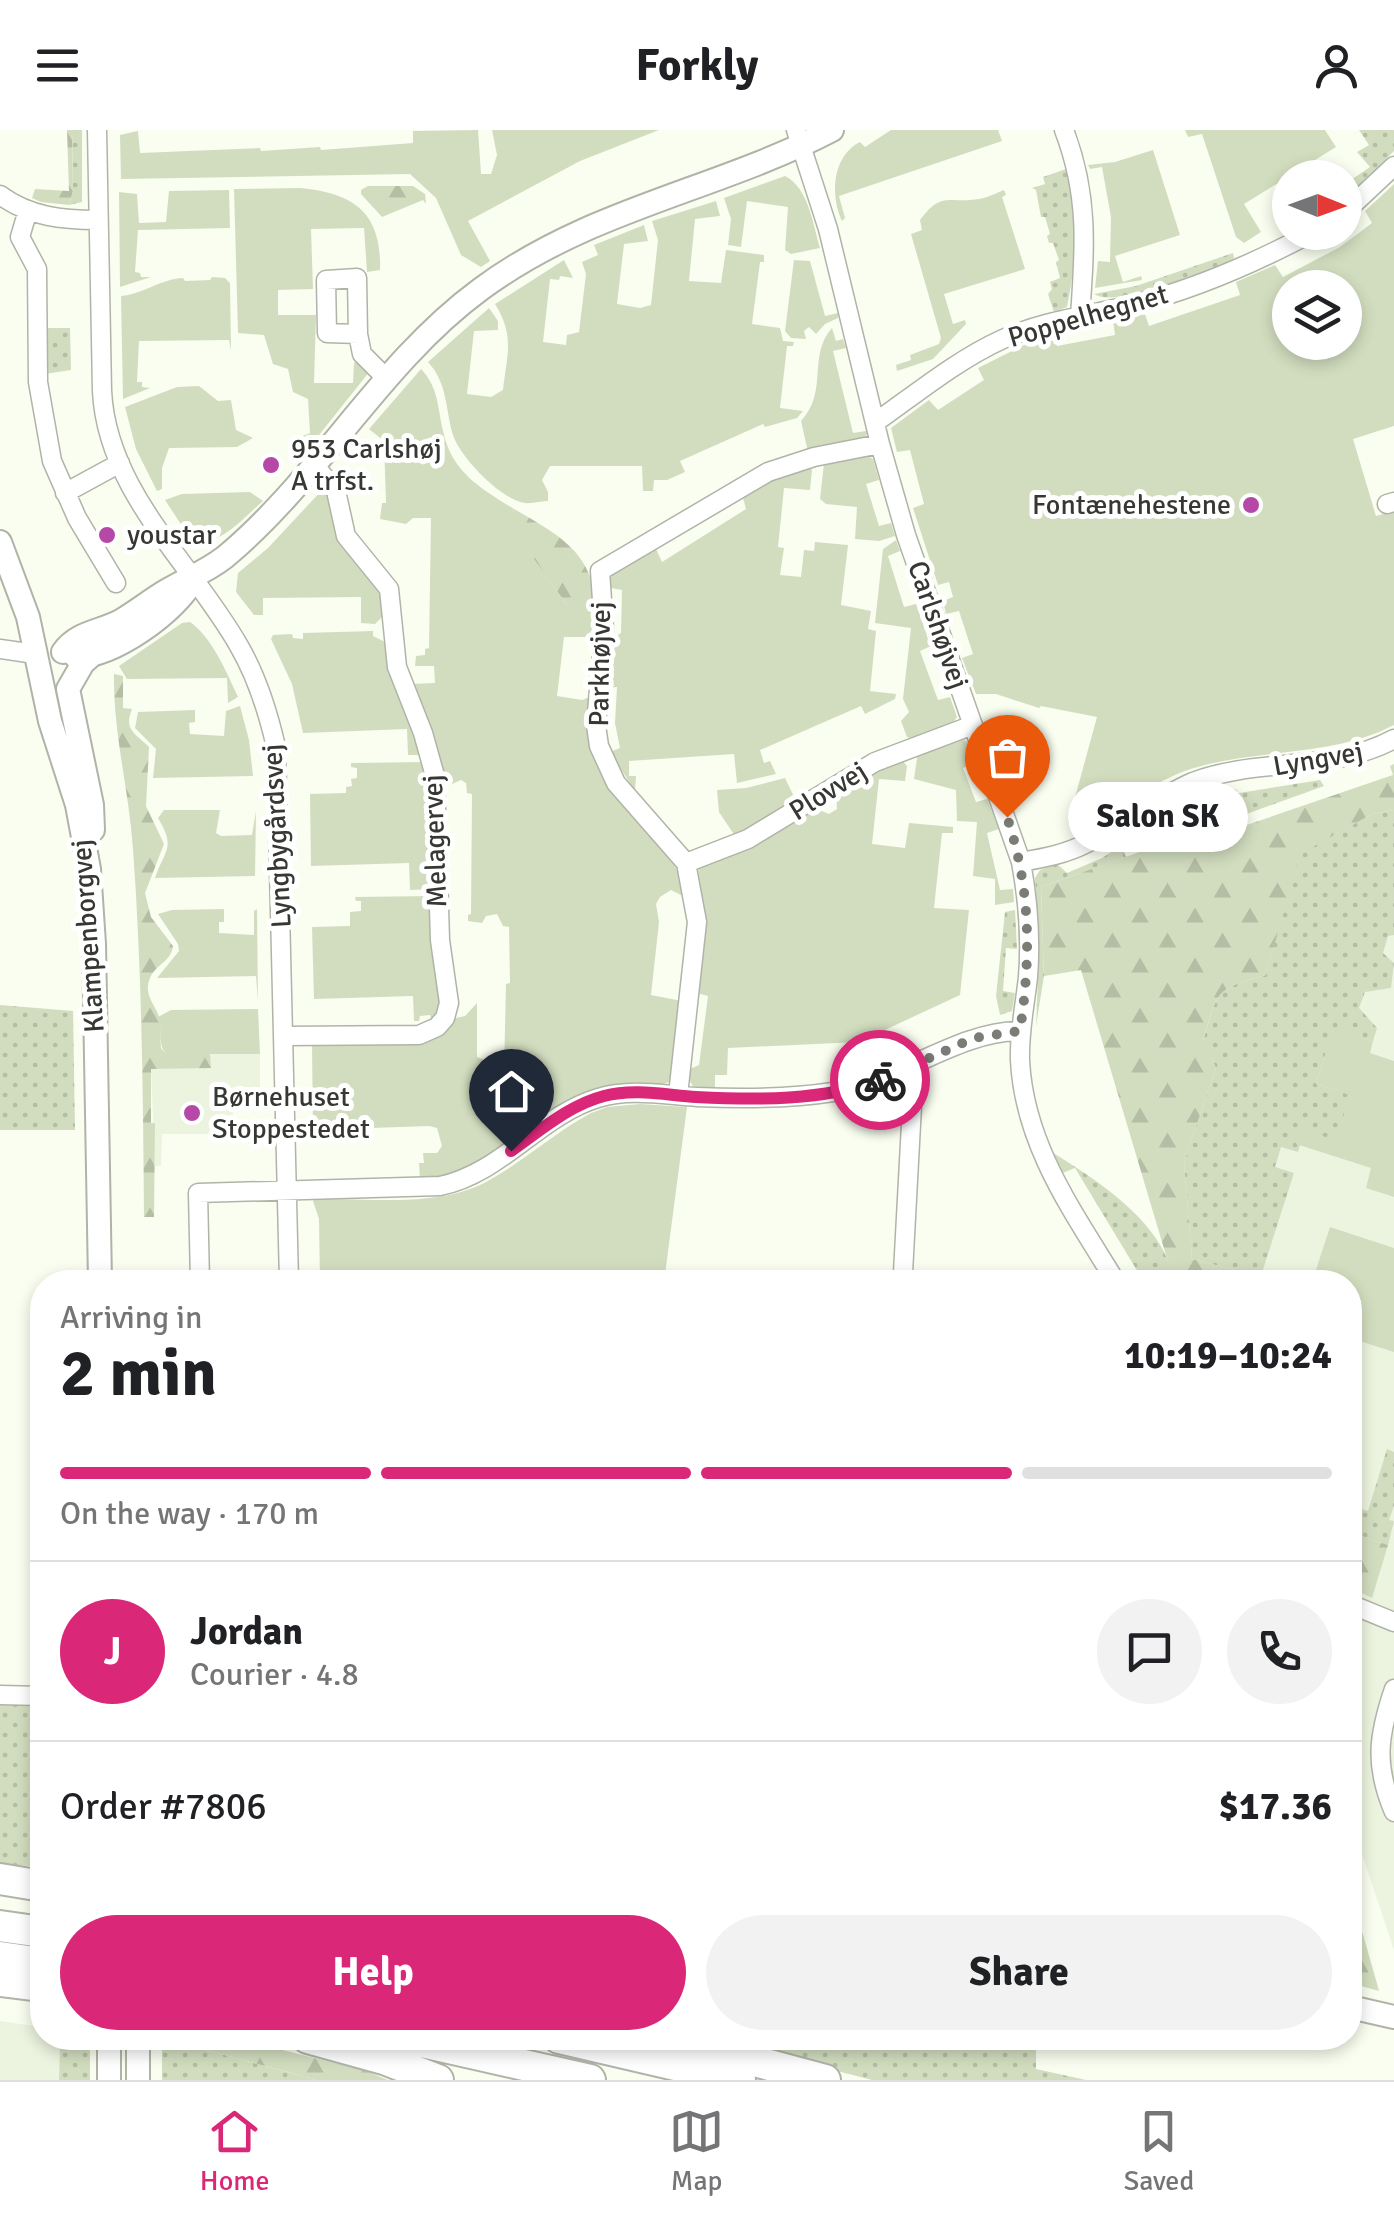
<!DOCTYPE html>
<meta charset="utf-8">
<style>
body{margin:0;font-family:Signika,sans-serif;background:#f2f2f2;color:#202124;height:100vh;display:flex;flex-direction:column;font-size:38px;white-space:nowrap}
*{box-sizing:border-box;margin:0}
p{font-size:32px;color:#757577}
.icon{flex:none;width:55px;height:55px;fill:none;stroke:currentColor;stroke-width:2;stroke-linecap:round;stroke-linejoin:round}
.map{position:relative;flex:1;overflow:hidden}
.details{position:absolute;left:30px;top:1140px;width:1332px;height:780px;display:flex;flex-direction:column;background:#fff;border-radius:40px;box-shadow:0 5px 15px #0003}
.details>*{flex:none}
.needle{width:65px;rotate:91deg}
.fabs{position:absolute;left:1272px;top:30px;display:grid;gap:20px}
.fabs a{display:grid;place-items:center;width:90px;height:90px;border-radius:50%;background:#fff;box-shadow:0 5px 15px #0003;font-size:50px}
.pin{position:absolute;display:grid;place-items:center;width:85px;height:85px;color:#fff;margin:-102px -42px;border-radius:50% 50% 50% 0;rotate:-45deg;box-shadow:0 0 10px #0007}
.pin .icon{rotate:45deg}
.courier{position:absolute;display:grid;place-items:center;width:100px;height:100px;margin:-50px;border:8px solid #db2777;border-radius:50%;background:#fff;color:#222;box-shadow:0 2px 12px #0007}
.bubble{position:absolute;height:70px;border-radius:35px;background:#fff;box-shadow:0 5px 15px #0003;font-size:32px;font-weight:700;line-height:70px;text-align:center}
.overview em{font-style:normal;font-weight:700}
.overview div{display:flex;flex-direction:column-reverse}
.overview{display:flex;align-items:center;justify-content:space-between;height:170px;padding:0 30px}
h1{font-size:65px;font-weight:700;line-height:75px}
.bar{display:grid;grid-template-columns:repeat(4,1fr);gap:15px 10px;align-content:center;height:120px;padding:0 30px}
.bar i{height:12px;border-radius:8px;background:#e0e0e0}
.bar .current{background:#db2777}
.bar p{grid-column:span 4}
.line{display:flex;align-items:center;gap:25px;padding:0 30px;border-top:2px solid #e0e0e0}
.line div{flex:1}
.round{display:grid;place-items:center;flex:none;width:105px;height:105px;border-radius:52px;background:#f2f2f2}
.button{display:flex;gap:20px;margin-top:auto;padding:20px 30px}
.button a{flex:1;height:115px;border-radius:60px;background:#db2777;color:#fff;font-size:40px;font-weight:700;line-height:115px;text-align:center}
.button a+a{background:#f2f2f2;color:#202124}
header{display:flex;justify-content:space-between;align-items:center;height:130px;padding:0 30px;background:#fff;font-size:45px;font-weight:700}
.dock{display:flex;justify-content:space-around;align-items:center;height:140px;border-top:2px solid #e0e0e0;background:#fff;font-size:28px;color:#757577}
.dock a{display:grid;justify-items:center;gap:5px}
.dock .current{color:#db2777}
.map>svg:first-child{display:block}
.built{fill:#ecf4df}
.grass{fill:url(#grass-dots)}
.forest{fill:url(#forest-firs)}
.green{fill:#d2ddbf;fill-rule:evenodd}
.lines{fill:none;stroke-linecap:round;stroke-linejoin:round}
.street-casing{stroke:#b0b4a8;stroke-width:21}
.secondary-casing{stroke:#b0b4a8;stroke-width:26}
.highway-casing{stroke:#b0b4a8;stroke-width:34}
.street{stroke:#fff;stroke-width:18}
.secondary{stroke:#fff;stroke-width:22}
.highway{stroke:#fff;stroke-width:30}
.done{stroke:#7a7d75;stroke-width:10;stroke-dasharray:0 18}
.route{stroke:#db2777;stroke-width:12}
.poi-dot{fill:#b649a8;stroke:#fff;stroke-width:4}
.labels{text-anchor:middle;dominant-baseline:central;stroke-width:10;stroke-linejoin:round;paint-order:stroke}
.street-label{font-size:28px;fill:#363833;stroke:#fff}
.poi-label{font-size:28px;fill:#363833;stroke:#fff;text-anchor:start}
</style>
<header><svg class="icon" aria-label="menu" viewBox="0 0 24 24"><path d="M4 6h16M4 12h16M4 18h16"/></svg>Forkly<svg class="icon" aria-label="person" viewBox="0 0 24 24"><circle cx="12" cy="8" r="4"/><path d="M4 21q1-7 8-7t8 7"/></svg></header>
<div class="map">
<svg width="1394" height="1950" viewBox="0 0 1394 1950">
<defs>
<pattern id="grass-dots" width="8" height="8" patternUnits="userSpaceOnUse" patternTransform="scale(2.5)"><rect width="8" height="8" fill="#d2ddbf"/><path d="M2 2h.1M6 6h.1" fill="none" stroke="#b5bea5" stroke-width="1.8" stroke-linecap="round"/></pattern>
<pattern id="forest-firs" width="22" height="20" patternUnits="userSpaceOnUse" patternTransform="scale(2.5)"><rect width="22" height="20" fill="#d2ddbf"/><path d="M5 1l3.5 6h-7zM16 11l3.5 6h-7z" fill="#b5bea5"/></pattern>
</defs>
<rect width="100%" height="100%" fill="#f9fef0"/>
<path class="built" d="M1394 634V1820L1350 1688V1152H1174L1081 840 1044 846 1232 689 1244 696 1393 645 1390 636Z
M210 924H260V969H241V975H233V991L241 992V997H249V1004H162L161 1036H155L151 938H210Z
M0 1891 42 1897V1908H60L59 1950H0Z"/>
<path class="grass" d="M72 0H82V72L69 75 73 61Z
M1359 0H1394V21L1345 70V54L1370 37 1357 22 1369 15Z
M1066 39C1077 86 1077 130 1067 177L1054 182 1048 164 1052 159 1050 152 1060 148 1056 132 1059 130 1053 113H1049L1047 106 1050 104 1045 87H1041L1036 60 1032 58 1045 54 1043 47Z
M1233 123 1234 128 1227 133C1200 142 1116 179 1094 164L1136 156Z
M45 198H70L71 240 45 244Z
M1320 650 1324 656 1149 719 1147 714 1159 709 1157 702 1144 706 1142 702 1159 690 1235 659 1239 663Z
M1394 680V805L1388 806 1383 823 1394 833 1391 858 1365 862 1359 878 1377 898 1373 911 1333 900 1316 954 1351 965 1336 1011 1297 1014 1300 1015 1298 1022 1281 1017 1275 1037 1294 1043 1259 1152 1235 1140 1192 1129 1184 1032 1216 938 1203 911C1218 861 1214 859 1266 845L1299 724 1372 684Z
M1125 713 1122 717 1126 727 1041 757 1044 846 1036 896 1039 822 1035 748 1040 740 1056 733 1067 743 1102 728Z
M1015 780 1017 819 1006 818 1003 861 1015 863 1012 881 1000 885 996 866 1005 782Z
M0 875 73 881 75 1000H0Z
M1053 1023C1090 1045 1145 1082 1164 1122 1169 1131 1171 1143 1174 1152H1144L1075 1038 1060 1044Z
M1387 1319 1394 1322V1376L1389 1390 1394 1391 1388 1415 1350 1402V1375L1368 1381Z
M42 1574V1737L0 1734V1575Z
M60 1908H90V1950H59Z
M162 1908 317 1950H162Z
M711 1908H981L1036 1920V1939L1086 1950H872Z"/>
<path class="forest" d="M67 0H72L73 61 69 75 41 72 32 68 35 59 69 61Z
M368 56H413L425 64 426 74 423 70 382 87 361 64V60Z
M514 379C557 404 592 421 596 475H567L506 391Z
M114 544 123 546V578L132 579C123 601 137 604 149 617L146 676 164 714 145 763 151 787 173 816C171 832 156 834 150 848 142 867 159 877 161 894 161 900 160 910 161 918L166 924H210L211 938 151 939V993H155L154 1087H144C143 964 142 842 133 719 129 660 113 603 114 544Z
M1394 634V680L1372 684 1300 724 1266 845C1214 859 1218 861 1203 910L1216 938 1184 1032 1192 1129 1235 1140 1258 1152H1174L1081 840 1044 846 1041 757 1232 689 1244 696 1393 645 1390 636Z
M1350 1402 1388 1415 1372 1468 1350 1457Z
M1350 1759 1378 1857 1379 1861 1350 1853Z
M162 1908H235L366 1941 388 1950H317Z"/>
<path class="green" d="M478 0 481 44H491L497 25 492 0H659L580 31 468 91 490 131 481 137 461 125 436 68 410 44 121 49 120 5 138 1 140 23 260 18 261 21 320 17 321 20 413 13V1Z
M891 0H998L1002 11 839 66 845 88 842 91C830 66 832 26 860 12L865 17Z
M1185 0H1325L1336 17 1244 74 1261 102 1244 113 1236 107 1202 4 1188 7Z
M1153 20 1180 105 1115 126 1123 152 1141 146 1142 150 1095 158 1098 131 1110 132 1111 87 1102 37 1090 39 1088 35 1115 32Z
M785 46C809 58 813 95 820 118L791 124 785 120 788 77 747 71 741 117 728 115 731 89 724 68Z
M1394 54V296L1353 309 1376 386 1394 381V595C1328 629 1254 617 1185 641 1146 655 1116 685 1079 702L1068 693 1097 587 1041 576 1039 578 996 564H976L962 528 973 524 959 481 946 484 943 471 953 467 949 452 938 455 913 378 924 374 910 320 897 322 891 298 929 270 938 280 984 250 978 238 1026 214 1055 205 1057 216 1115 205 1113 191 1145 184 1149 196 1240 165 1236 152 1275 135 1283 147 1340 117 1372 93 1365 81ZM1290 158H1345V212H1290Z
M300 58C354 63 382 83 380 140L367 142 364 98 311 99 313 159 278 160V185H316L314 253H353L354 233 358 231 370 241 300 329 288 316 290 311 310 303 308 269 293 262 288 239 273 234 264 205 238 203 234 59Z
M229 60 230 98 138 100 135 142 140 143 141 147H151L120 157 119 62 137 64 139 93 166 92 169 61Z
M1004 60 1006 65 1002 67 1025 139 944 164 953 194 965 190 966 194 933 229 897 241 896 235 911 230 910 225 939 214 941 208 911 104 922 100 920 90C942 60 949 74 979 69 987 68 996 63 1004 60Z
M716 71 720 86 695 89 689 151 721 153 726 120 764 125V132H760L752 194 780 198 783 211 794 212 793 216H787L780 278 803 281 797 288 765 297 763 294 680 331 685 342 667 350H654L653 361H643L642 336H550L542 350 548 362V371C542 371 531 374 525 373 501 370 460 327 453 305 445 278 448 254 428 232L489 178 498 191V200L474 201 467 264 491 267 503 260C507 224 515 206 495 174L564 130 573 148 560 146 559 150 550 149 543 212 566 215 567 205 579 202 586 144 582 132 598 125 594 115 644 95 648 111 624 114 617 174 640 178 651 175 658 110 652 91Z
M794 130 810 131 825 186 838 183V188L825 194 816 204 809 197 804 201 806 209 791 208 785 201Z
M212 147 225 148 230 153 231 220 229 210 139 211 137 252H142V257L150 258 123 269 121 166C143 164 161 149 183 148L185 151 210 150Z
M832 198 836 211 843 209 846 218 833 221 853 303 866 301 867 304 862 310 808 322 801 291C829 261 807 226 832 198Z
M421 239C440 259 437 280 444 305 453 343 483 360 514 379L507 391 567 475H596V507H564L557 566 582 570 590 567C590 591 588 615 598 638 620 687 678 711 685 767L671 760 660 767 656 774 659 792 651 865 682 871 671 951C660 958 615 956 595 960 541 994 485 1043 420 1050L419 1033H424L423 1023H437L442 1016 437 998 429 996 313 1000 312 914H329L465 886 477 873V927L485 930 482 950 498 951 504 943 506 854 510 853 509 797 503 796 497 784 486 786 482 793 468 791V785L471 784 472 664 467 663 466 653 461 650 443 658 411 554 435 553 434 536H415L416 526 425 525V519L429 518 431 388H413L406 394 380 389 382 373H386L384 311 369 299Z
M199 256 218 271 231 270 236 300 253 308 237 317 169 318 162 338V359L157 361 136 319 125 277 177 257Z
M864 324 873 329 879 350 866 354 879 396 891 393 895 406 879 411 855 409 857 377 826 374 820 369 824 333Z
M808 336 812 340 810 360 784 358 778 417 784 418 780 445 801 447 804 420 814 421 815 412 848 415 841 475 871 481 868 499 876 501 870 561 896 564 895 569 865 584 861 576 760 620 764 633 770 631 776 644 737 653 734 624 629 631V646H636L635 661 610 622 620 618 615 593 617 557 606 558 612 509 621 503 622 460 611 458V444L656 419 662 432 746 379 743 368 753 357Z
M323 359 331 365 381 455 385 484 375 494 361 493V467L263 468V485H254L236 462 238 443 268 418Z
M250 362 263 371C244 387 216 422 190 408L165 370 182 364Z
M896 410 900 421 888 426 904 477 916 474 931 516 920 521 938 570 950 567 957 587 950 597 913 609 907 607 901 591 909 582 903 569 911 498 875 493 883 419Z
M190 492C212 507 227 543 238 567L228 573 227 548 127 549 119 536 182 493Z
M373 501V506L385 512 390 537 424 625H408L407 599 303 603 292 554 271 509 273 505 292 504 293 508 303 509V503Z
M240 576 249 610 253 646 153 648 156 619 135 598 138 582 195 580V592L189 593 190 604 224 606 226 581Z
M961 608 967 612 974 633 963 638 976 672 987 669 999 699 987 703 1000 760 1013 759 1014 772 995 775V749L973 746 977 692 957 691 956 660 914 649 918 621Z
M902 630 907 636 905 651 879 649 872 714 905 718 909 693 953 697V703H942L934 778 969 780 960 865 859 912 728 918 727 945H715V959L693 956 689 950 690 939 699 935 708 866 697 863 705 785 698 739 814 678 829 684 837 679 836 664 852 650Z
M427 632 433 759 410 760 409 733 311 736 310 664 346 663V657L352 656 351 649 357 648V638L351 637V633Z
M785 648 797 673 753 700 735 706 719 682 717 660 746 658Z
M164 680H220L216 703 221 706 252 705 256 681 255 746 155 748C165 719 176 718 158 688Z
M432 766 442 865 435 890H431L430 885 420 886 419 891H414L413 866 314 869 312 797 350 796V782L361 781V771H356L355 767Z
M224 779V792H219V803L254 805V781L257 779 258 872 256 846 157 848 179 821 178 814 158 784 172 780Z
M258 879 260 924H166C156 912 164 899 158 887L171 880Z
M1333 899 1373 911 1370 923 1394 931V1067L1366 1058 1371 1038 1296 1014 1301 1000 1336 1010 1350 965 1316 954Z
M640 974 687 977 664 1152H320L319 1089 313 1071 315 1069C370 1068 436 1078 486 1052 523 1032 554 1003 591 983L607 977Z
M1330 1097 1394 1118V1222L1350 1208V1152H1312Z"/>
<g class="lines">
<g class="street-casing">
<path id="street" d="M97 0 102 261C107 362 192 433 239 516 257 547 268 582 276 617L289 1152
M796 0 828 99 880 314 906 405 1021 732C1028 770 1031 809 1028 847 1025 875 1019 902 1020 930 1024 1015 1074 1083 1116 1152
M1064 0C1089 65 1085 118 1080 186
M0 65C30 87 63 90 98 90
M28 80 20 107 37 139 38 252 52 331 77 388 116 453
M1345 82 1394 36
M358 204 357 148 326 150 327 203 358 204 362 224 386 248
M876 292C917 263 957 230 1003 209 1045 190 1092 185 1136 174 1198 158 1257 132 1313 102
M65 363 120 333
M1387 374 1394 372
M0 519 35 524
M1021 732C1044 728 1066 724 1087 713 1124 696 1155 668 1193 652 1258 627 1331 643 1394 609
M686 733 748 709 875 632 973 595
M284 906 419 905 437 897 445 888 449 873 440 810 435 646 423 603 397 537 389 459 346 406 336 361 316 337
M678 965 697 792 686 733 616 653 599 616 596 595 604 499 600 441 768 342 814 327 880 314
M903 1143 913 957 910 938
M200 1152 198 1063 440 1056C502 1043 539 986 598 968 630 958 664 965 697 967 742 969 788 969 833 962 900 951 957 901 1021 901
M1350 1474 1394 1492
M1394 1559C1378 1606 1374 1635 1394 1682
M0 1565 42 1566"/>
</g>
<g class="secondary-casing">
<path id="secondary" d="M0 412 28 487 50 591 77 675 89 739 94 814 100 1152
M63 522C78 501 101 502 122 490 137 481 151 470 166 461 186 449 206 442 225 427 321 347 380 233 481 159 591 78 715 61 832 0
M91 526 83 533 68 559 92 675 93 700
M76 527C115 526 176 482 194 449
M1350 1877 1394 1887
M138 1908V1950
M109 1950V1908"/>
</g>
<g class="highway-casing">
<path id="highway" d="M0 1749 42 1756
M0 1796 42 1802
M0 1827 42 1833
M0 1851 42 1856
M308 1908 384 1929 438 1950
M405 1908 590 1950
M559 1908 740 1950
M669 1908 825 1950"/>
</g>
<use href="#street" class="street"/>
<use href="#secondary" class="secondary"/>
<use href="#highway" class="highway"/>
</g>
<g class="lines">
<path class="done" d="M880 950 974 908 1020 901C1031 826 1031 759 1007 687"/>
<path class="route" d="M511 1021C540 1001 569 975 604 966 634 958 666 965 696 967 757 970 822 971 880 950"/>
</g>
<g class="poi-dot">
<circle cx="271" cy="335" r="10"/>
<circle cx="1251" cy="375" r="10"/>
<circle cx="107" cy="405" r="10"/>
<circle cx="192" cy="983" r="10"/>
</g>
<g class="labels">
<g class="street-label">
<text transform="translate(1088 186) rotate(-16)">Poppelhegnet</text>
<text transform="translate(938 495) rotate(71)">Carlshøjvej</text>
<text transform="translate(600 534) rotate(-89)">Parkhøjvej</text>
<text transform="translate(1318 629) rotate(-10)">Lyngvej</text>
<text transform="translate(828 661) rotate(-32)">Plovvej</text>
<text transform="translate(277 706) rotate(-93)">Lyngbygårdsvej</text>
<text transform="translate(435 711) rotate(-92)">Melagervej</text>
<text transform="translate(88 806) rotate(-94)">Klampenborgvej</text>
</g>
<g class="poi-label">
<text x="291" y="319">953 Carlshøj<tspan x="291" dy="32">A trfst.</tspan></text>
<text x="1231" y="375" text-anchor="end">Fontænehestene</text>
<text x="127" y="405">youstar</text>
<text x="212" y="967">Børnehuset<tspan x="212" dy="32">Stoppestedet</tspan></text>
</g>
</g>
</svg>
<div class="fabs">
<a><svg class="needle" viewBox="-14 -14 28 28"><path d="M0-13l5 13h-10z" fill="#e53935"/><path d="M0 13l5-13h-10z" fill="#757577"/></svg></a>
<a><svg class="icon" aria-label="layers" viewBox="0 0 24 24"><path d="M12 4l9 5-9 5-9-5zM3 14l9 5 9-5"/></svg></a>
</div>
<div class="pin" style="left:1007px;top:687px;background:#ea580c"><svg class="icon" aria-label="bag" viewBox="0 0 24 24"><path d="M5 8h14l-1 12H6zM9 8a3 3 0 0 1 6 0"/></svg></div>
<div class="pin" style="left:511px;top:1021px;background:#1f2937"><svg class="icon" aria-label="home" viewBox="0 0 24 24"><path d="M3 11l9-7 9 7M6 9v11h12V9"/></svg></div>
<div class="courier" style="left:880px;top:950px"><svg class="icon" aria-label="bike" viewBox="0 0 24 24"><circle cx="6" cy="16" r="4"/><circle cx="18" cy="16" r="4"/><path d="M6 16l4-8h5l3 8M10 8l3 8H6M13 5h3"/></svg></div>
<div class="bubble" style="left:1068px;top:652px;width:180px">Salon SK</div>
<section class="details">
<div class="overview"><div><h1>2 min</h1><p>Arriving in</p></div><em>10:19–10:24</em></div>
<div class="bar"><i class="current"></i><i class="current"></i><i class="current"></i><i></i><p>On the way · 170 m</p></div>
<div class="line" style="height:180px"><b class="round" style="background:#db2777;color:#fff">J</b><div><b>Jordan</b><p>Courier · 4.8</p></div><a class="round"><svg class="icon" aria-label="chat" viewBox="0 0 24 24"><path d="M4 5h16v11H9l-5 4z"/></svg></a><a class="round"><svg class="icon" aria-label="phone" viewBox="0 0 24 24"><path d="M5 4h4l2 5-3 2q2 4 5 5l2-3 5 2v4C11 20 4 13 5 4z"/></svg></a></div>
<div class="line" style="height:130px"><div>Order #7806</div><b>$17.36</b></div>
<div class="button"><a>Help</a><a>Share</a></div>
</section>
</div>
<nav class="dock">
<a class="current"><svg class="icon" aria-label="home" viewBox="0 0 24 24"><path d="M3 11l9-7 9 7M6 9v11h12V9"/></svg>Home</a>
<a><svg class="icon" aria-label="map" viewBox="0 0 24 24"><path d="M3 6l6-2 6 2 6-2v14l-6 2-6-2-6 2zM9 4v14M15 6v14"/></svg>Map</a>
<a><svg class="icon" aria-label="saved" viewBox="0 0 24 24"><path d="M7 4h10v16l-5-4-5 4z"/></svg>Saved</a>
</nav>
